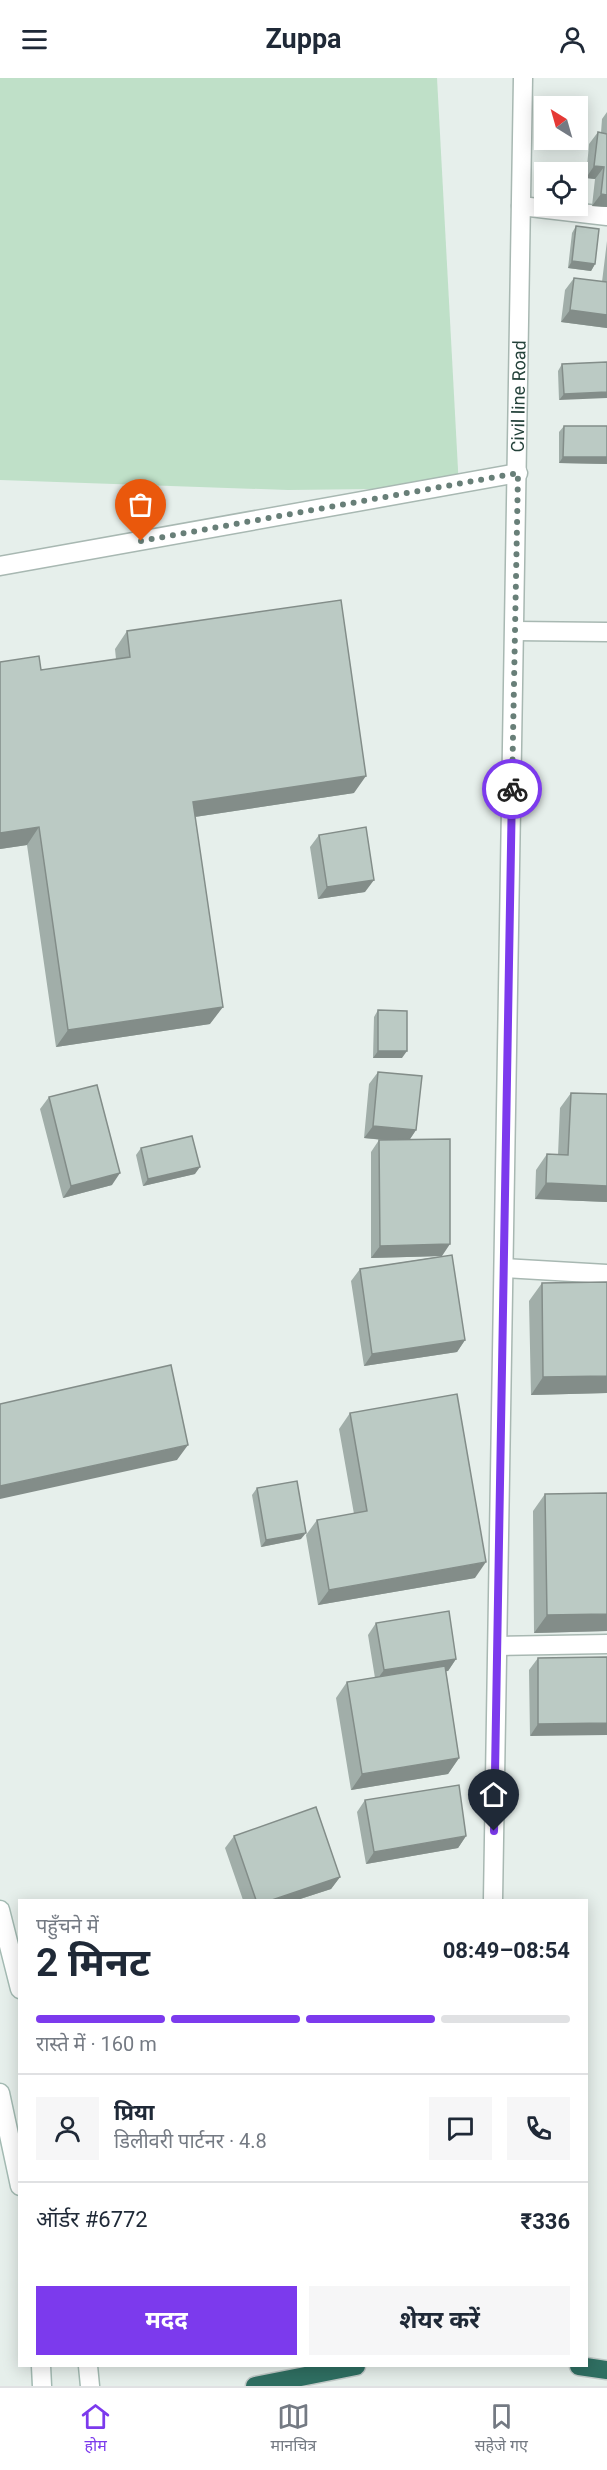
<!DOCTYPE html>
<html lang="hi">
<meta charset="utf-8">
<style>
body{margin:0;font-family:Roboto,"Noto Sans Devanagari",sans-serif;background:#f6f6f7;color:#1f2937;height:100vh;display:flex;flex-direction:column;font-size:22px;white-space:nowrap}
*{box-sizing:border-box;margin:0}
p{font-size:20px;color:#747a83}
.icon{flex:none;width:33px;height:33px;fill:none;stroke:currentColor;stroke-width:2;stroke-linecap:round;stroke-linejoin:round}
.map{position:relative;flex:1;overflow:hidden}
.drawer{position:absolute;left:18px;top:1821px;width:570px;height:468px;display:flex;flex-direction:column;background:#fff;border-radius:0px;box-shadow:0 3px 15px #0003}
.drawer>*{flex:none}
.needle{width:39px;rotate:323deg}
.fabs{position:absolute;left:534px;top:18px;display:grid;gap:12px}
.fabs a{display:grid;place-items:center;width:54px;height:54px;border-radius:0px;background:#fff;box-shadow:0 3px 15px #0003;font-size:30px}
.pin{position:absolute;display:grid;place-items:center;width:51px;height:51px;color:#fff;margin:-62px -26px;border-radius:50% 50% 50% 0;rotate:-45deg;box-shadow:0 0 6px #0007}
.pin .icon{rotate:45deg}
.courier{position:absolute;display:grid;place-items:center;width:60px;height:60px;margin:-30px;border:4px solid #7c3aed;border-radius:50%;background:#fff;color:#222;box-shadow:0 2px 8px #0007}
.headline em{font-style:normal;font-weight:700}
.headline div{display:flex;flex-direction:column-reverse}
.headline{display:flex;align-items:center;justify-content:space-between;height:102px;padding:0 18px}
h1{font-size:39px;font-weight:700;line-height:45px}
.bar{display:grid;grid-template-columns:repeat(4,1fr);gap:9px 6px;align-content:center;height:72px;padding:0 18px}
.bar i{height:8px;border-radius:4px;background:#e0e1e3}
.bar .active{background:#7c3aed}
.bar p{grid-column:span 4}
.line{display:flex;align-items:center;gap:15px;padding:0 18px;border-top:2px solid #e0e1e3}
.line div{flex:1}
.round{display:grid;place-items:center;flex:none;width:63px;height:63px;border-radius:0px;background:#f6f6f7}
.action{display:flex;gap:12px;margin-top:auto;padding:12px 18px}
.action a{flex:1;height:69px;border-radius:0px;background:#7c3aed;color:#fff;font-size:24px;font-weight:700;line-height:69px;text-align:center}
.action a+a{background:#f6f6f7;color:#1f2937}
header{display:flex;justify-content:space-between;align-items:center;height:78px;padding:0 18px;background:#fff;font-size:27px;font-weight:700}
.tab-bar{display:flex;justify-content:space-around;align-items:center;height:84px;border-top:2px solid #e0e1e3;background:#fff;font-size:16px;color:#747a83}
.tab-bar a{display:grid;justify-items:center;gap:3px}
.tab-bar .active{color:#7c3aed}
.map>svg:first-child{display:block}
.green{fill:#bfe0c8}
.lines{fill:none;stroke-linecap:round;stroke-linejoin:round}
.lane-casing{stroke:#a8b8b2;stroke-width:21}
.street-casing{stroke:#a8b8b2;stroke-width:21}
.secondary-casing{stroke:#a4bbb3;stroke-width:21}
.highway-casing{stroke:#c2cac8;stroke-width:21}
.lane{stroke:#fff;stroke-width:18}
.street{stroke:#fff;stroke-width:18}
.secondary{stroke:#fff;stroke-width:18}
.highway{stroke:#2f6f62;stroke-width:18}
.wall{fill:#a1aea9}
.shaded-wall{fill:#838d89}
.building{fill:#bbcac4;stroke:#838d89;stroke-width:1.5}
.done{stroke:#687f78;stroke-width:6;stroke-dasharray:0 10.8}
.route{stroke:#7c3aed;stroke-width:8}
.labels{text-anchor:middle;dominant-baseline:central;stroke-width:4.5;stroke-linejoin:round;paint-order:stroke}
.street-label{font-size:18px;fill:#24423a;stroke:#f7fbf9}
</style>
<header><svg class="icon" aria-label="menu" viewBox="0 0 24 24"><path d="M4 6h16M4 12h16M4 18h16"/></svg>Zuppa<svg class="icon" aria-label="person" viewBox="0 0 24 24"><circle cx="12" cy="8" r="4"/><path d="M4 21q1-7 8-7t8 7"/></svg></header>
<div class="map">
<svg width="607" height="2308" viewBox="0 0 607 2308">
<rect width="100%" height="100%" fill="#e6efeb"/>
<path class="green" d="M0 0H437L459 410 288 412 0 402Z"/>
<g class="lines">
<g class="lane-casing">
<path id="lane" d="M504 1190 607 1196
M498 1568 607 1566"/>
</g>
<g class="street-casing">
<g id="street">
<path d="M521 128 607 138"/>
<path d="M0 488 518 395"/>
<path d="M515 553 607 554"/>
<path id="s1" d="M493 1822 523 0"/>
</g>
</g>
<g class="secondary-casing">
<path id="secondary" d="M0 1832 20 1911
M0 2015 20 2108
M41 2288 42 2308
M88 2288 90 2308"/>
</g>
<g class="highway-casing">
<path id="highway" d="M579 2288 607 2292
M255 2308 356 2288"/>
</g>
<use href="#lane" class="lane"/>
<use href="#street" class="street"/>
<use href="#secondary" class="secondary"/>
<use href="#highway" class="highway"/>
</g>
<path class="wall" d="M607 34V129L592 128 595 101 586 100 589 66 598 54 601 55 602 41Z
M576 148 595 186 591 193 568 190 572 155Z
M607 163V250L561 244 565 212 574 200 602 204Z
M607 284 559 322 558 293 562 286Z
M564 348H607V386L559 385V354Z
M127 553 354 715 195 739 210 946 56 969 27 767 0 771V584L41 592 116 581 115 571Z
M319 757 365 814 318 821 310 769Z
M378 932 402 980H373L374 939Z
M378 994 416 1052 410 1061 465 1262 457 1274 364 1288 351 1203 360 1191 442 1178 371 1180V1074L379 1062H383L364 1060 369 1006Z
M571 1015 607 1016V1124L535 1121 536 1092 547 1076 558 1077 560 1030Z
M49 1019 112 1107 63 1120 40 1031Z
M141 1070 195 1096 143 1108 136 1077Z
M542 1205 607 1315 531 1317 529 1223Z
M350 1335 475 1500 318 1527 306 1457 317 1442 354 1436 339 1351Z
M257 1410 301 1461 261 1469 252 1417Z
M545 1416 607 1553 534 1555 533 1433Z
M376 1545 456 1581 448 1593H446L459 1680 448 1696 351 1712 336 1620 347 1604 375 1600 368 1557Z
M607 1579 530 1658 529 1592 538 1580Z
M365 1722 466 1758 458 1770 366 1786 357 1734Z
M234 1758 340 1799 331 1811 297 1822H243L225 1770Z"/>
<path class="shaded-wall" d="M594 88 604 89 595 101 586 100Z
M601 116 607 117V129L592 128Z
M572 183 595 186 591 193 568 190Z
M570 232 607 237V250L561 244Z
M607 314V320L559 322 564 316Z
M563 379H607V386L559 385Z
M366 698 354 715 181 741 193 724Z
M39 749 27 767 0 771V755Z
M374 802 365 814 318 821 327 809Z
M223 929 210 946 56 969 68 952Z
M378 973H407L402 980H373Z
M373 1048 416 1052 408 1064 364 1060Z
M200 1089 195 1096 143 1108 148 1101Z
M120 1095 112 1107 63 1120 71 1108Z
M546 1105 607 1108V1124L535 1121Z
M450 1166 442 1178 371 1180 380 1168Z
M465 1262 457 1274 364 1288 372 1276Z
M607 1298V1315L531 1317 543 1299Z
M188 1367 177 1382 0 1421V1408Z
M306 1455 301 1461 261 1469 266 1462Z
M486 1484 475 1500 318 1527 329 1512Z
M607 1536V1553L534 1555 547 1537Z
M456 1581 448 1593 375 1604 384 1592Z
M607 1645V1657L530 1658 538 1646Z
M459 1680 448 1696 351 1712 362 1696Z
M466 1758 458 1770 366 1786 374 1774Z
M340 1799 331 1811 297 1822H272Z"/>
<path class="building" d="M598 54 607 56V117L601 116 604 89 594 88Z
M576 148 599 151 595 186 572 183Z
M574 200 607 204V237L570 232Z
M607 284V314L564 316 562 286Z
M564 348H607V379H563Z
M341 522 366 698 193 724 223 929 68 952 39 749 0 755V584L39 578 41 592 130 579 127 553Z
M366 749 374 802 327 809 319 757Z
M378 932 407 933V973H378Z
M378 994 422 998 416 1052 373 1048Z
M97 1007 120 1095 71 1108 49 1019Z
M571 1015 607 1016V1108L546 1105 547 1076 568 1077Z
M192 1058 200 1089 148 1101 141 1070Z
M450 1061V1166L380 1168 379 1062Z
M452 1177 465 1262 372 1276 360 1191Z
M607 1204V1298L543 1299 542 1205Z
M171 1287 188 1367 0 1408V1326Z
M457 1316 486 1484 329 1512 317 1442 367 1433 350 1335Z
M297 1403 306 1455 266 1462 257 1410Z
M607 1415V1536L547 1537 545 1416Z
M449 1533 456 1581 384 1592 376 1545Z
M607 1579V1645L538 1646V1580Z
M445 1588 459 1680 362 1696 347 1604Z
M459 1707 466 1758 374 1774 365 1722Z
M316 1729 340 1799 272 1822H256L234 1758Z"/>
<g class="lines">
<path class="done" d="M141 463 518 395 512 711"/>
<path class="route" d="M494 1753 512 711"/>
</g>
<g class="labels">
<g class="street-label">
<text stroke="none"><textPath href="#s1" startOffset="1504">Civil line Road</textPath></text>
</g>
</g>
</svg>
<div class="fabs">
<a><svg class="needle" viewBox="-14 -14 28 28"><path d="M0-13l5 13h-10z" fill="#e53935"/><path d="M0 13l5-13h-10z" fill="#747a83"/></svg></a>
<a><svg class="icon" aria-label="locate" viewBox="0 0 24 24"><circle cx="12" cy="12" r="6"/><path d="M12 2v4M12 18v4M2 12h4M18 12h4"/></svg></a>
</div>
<div class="pin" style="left:141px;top:463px;background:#ea580c"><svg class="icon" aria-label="bag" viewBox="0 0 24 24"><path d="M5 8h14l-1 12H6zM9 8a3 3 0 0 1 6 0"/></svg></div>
<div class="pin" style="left:494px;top:1753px;background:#1f2937"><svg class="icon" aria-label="home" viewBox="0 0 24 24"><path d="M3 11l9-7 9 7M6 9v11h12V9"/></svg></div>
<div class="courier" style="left:512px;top:711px"><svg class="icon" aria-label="bike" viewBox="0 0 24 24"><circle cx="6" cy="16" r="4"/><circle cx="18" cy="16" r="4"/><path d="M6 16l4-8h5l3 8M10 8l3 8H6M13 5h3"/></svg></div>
<section class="drawer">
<div class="headline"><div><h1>2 मिनट</h1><p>पहुँचने में</p></div><em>08:49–08:54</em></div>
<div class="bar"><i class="active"></i><i class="active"></i><i class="active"></i><i></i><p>रास्ते में · 160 m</p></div>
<div class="line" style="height:108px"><a class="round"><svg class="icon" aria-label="person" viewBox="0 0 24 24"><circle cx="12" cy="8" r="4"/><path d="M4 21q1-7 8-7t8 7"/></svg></a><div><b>प्रिया</b><p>डिलीवरी पार्टनर · 4.8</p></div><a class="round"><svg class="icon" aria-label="chat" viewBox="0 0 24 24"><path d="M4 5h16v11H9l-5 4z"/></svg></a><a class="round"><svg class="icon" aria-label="phone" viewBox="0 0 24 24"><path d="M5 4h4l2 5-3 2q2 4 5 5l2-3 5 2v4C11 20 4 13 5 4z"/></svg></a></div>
<div class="line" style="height:78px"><div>ऑर्डर #6772</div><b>₹336</b></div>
<div class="action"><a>मदद</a><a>शेयर करें</a></div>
</section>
</div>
<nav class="tab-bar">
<a class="active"><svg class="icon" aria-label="home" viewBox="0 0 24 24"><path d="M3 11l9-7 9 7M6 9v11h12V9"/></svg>होम</a>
<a><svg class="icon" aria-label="map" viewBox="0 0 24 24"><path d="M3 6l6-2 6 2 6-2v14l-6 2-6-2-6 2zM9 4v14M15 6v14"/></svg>मानचित्र</a>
<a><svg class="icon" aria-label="saved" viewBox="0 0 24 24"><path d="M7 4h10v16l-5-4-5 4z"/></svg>सहेजे गए</a>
</nav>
